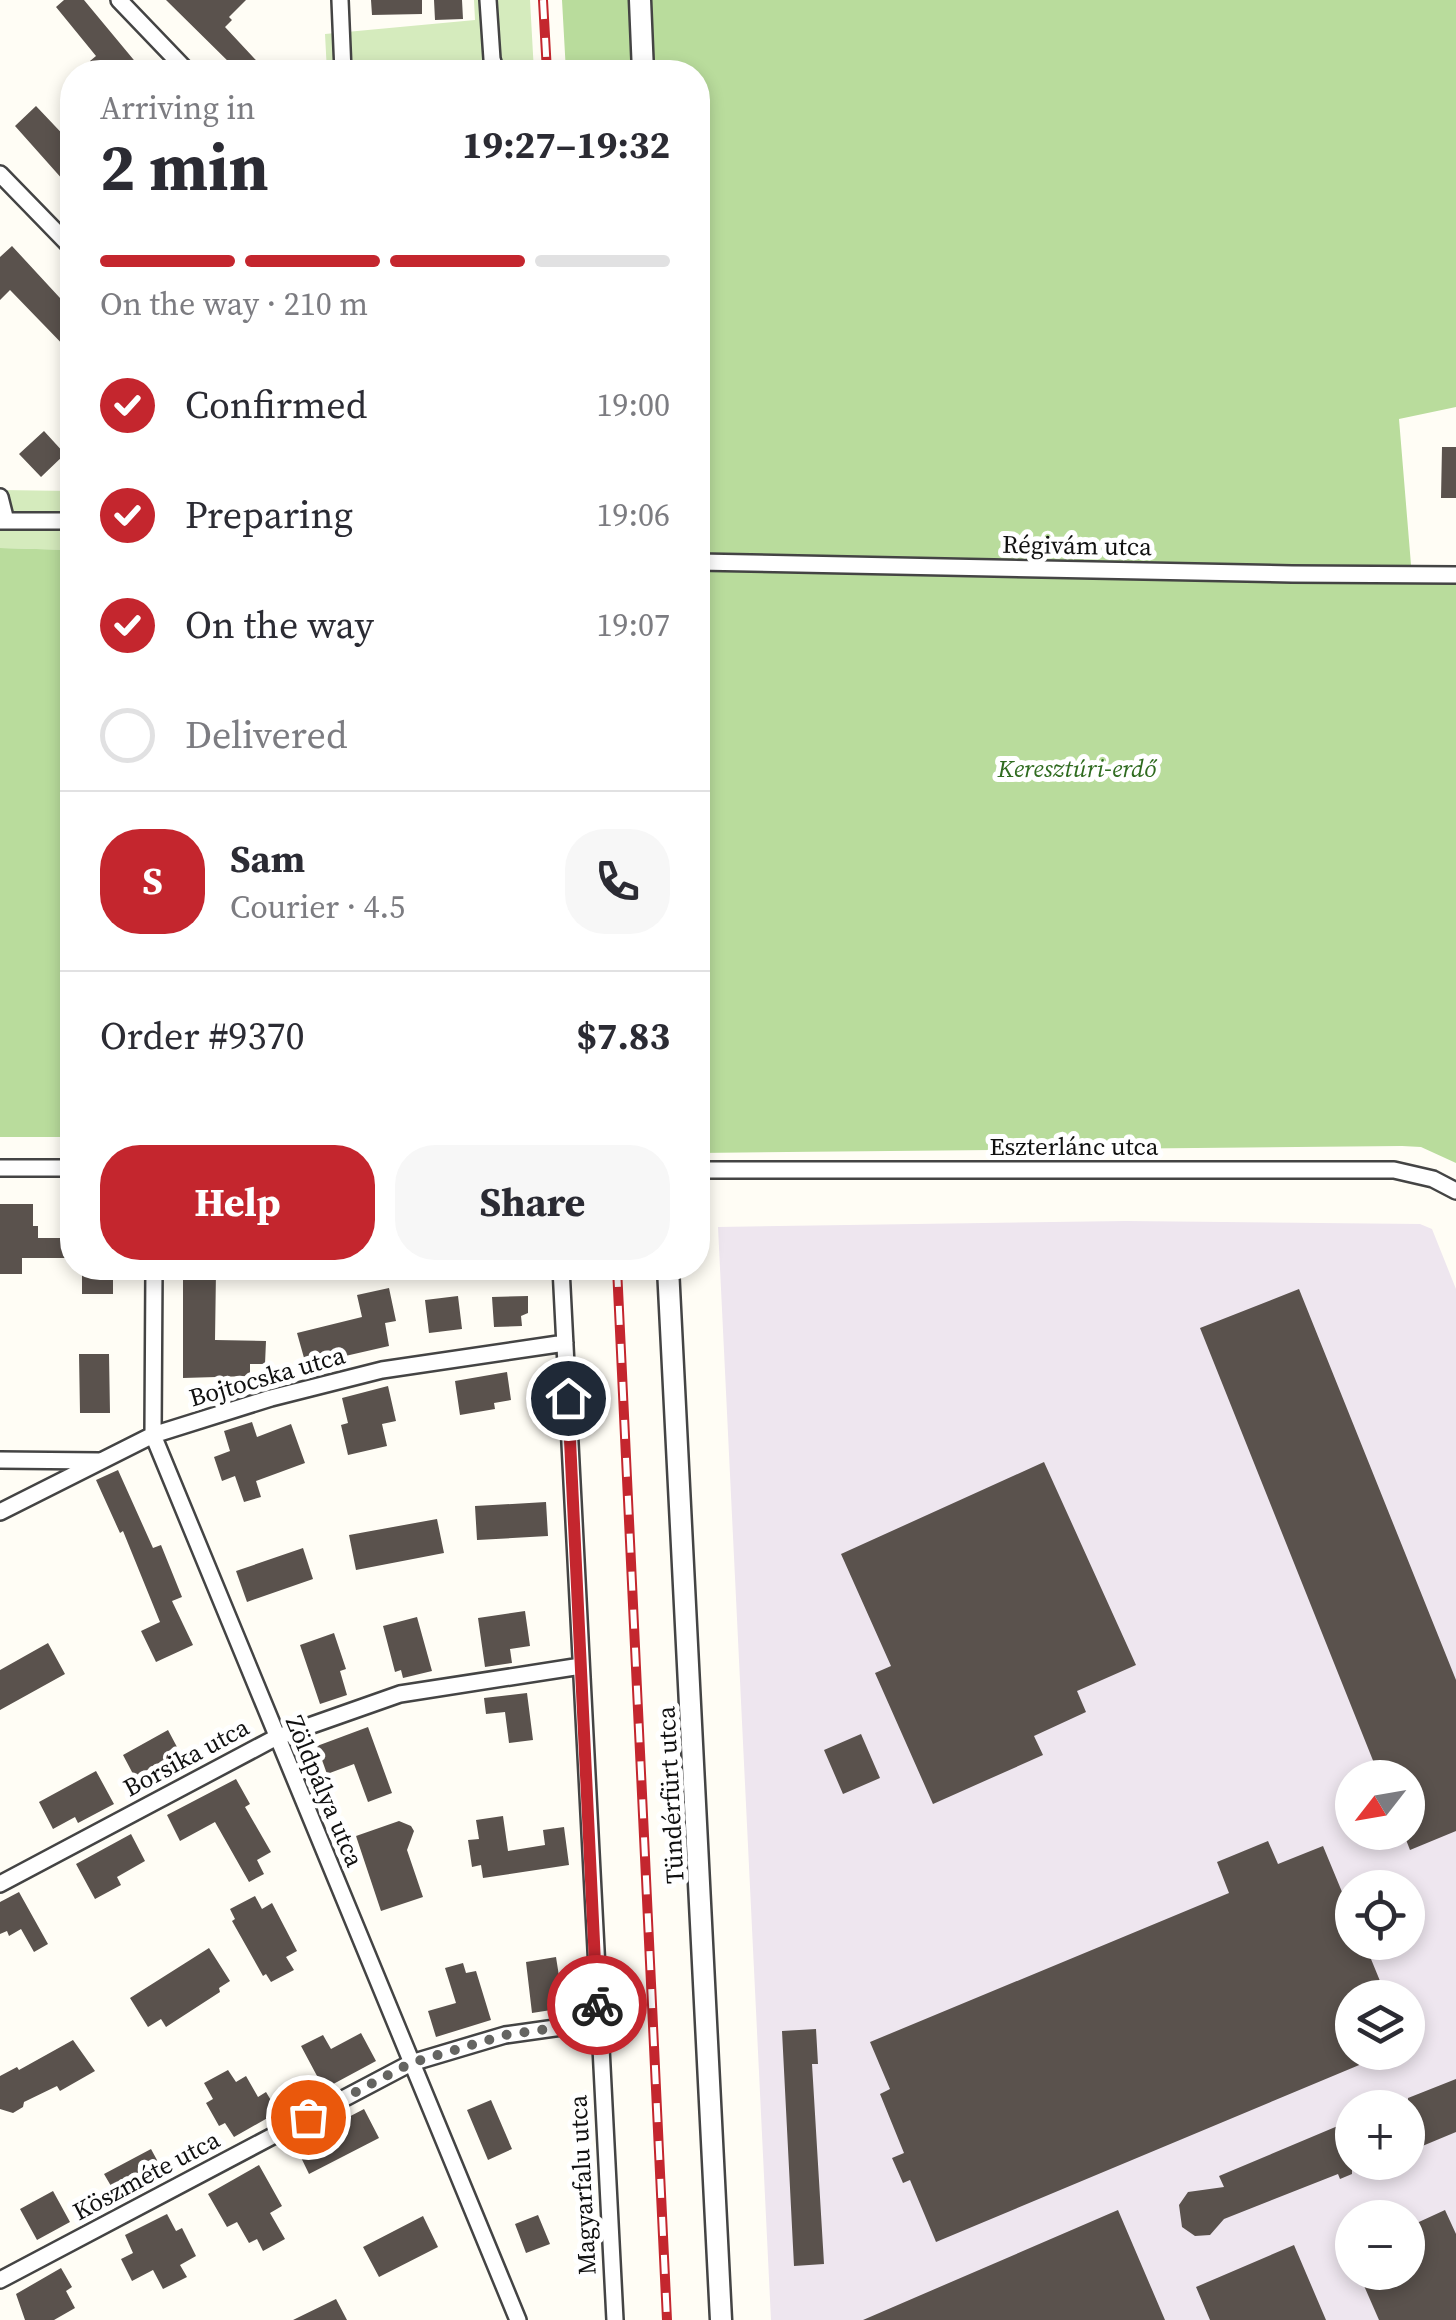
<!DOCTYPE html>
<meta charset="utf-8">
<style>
body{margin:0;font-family:"Source Serif 4",serif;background:#f7f7f7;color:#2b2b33;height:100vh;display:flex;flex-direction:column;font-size:38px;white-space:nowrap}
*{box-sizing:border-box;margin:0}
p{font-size:32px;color:#7c7c81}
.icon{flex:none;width:55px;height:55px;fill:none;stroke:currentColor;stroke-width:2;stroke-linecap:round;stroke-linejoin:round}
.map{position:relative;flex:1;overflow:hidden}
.side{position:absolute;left:60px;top:60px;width:650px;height:1220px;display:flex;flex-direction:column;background:#fff;border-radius:40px;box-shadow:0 5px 15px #0003}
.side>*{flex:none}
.needle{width:65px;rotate:239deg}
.fabs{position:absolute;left:1335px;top:1760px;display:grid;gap:20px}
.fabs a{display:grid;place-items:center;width:90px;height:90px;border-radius:50%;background:#fff;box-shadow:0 5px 15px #0003;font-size:50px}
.pin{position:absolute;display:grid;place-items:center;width:85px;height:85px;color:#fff;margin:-42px;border:5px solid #fff;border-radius:50%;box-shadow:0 2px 10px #0007}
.courier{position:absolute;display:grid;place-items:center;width:100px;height:100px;margin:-50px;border:8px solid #c4262e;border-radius:50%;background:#fff;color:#222;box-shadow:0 2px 12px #0007}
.summary em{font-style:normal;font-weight:700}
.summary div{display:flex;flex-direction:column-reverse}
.summary{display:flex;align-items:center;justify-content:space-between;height:170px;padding:0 40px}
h1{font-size:65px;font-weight:700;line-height:75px}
.bar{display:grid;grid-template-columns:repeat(4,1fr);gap:15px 10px;align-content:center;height:120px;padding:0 40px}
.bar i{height:12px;border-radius:8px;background:#e1e1e2}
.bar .current{background:#c4262e}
.bar p{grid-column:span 4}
.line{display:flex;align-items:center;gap:25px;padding:0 40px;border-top:2px solid #e1e1e2}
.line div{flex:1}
.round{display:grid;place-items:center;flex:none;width:105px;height:105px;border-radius:40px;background:#f7f7f7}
ol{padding:0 40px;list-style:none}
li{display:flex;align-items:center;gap:30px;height:110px}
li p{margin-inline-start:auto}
li .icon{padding:10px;border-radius:50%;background:#c4262e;color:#fff;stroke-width:4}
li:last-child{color:#7c7c81}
li i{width:55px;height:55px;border:5px solid #e1e1e2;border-radius:50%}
.primary-button{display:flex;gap:20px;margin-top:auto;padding:20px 40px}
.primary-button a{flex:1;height:115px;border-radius:40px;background:#c4262e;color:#fff;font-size:40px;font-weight:700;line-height:115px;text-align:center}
.primary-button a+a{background:#f7f7f7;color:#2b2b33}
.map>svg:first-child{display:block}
.industrial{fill:#eee6ef;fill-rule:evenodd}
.green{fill:#d5ebbd}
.forest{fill:#b9dc9c}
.building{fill:#5a524d}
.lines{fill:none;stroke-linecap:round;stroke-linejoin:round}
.minor-casing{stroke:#444;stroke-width:20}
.tertiary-casing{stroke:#444;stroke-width:25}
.minor{stroke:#fff;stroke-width:15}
.tertiary{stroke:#fff;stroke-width:20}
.rail-casing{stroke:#c4262e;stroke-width:10}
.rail{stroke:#fff;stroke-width:6;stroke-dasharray:19;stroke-linecap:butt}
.done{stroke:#646461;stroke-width:10;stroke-dasharray:0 18}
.route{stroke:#c4262e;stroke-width:12}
.labels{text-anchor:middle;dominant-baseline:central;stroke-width:10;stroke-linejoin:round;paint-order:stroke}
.street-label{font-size:25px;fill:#111;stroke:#fff}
.park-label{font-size:25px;font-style:italic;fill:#2f6b1f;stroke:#fff}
</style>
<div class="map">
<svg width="1456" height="2320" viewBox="0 0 1456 2320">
<rect width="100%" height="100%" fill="#fffdf5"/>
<path class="industrial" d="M1126 1221 1420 1224 1432 1229 1456 1289V2320H771L718 1227ZM1352 1778H1408V1832H1352ZM1352 1888H1408V1942H1352ZM1352 1998H1408V2052H1352ZM1352 2108H1408V2162H1352ZM1352 2218H1408V2272H1352Z"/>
<path class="green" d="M474 0H530L534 72H327L325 34 475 20Z
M0 490 72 491V550L0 548Z"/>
<path class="forest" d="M562 0H1456V407L1399 419 1412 577 1456 578V1163L1421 1147 1402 1146 698 1153V72H566Z
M0 548 72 550V1137H0Z"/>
<path class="building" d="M64 0H84L138 65 130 72H101L90 61 96 56 56 7Z
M166 0H246L229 17 232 20 225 27 267 72H239Z
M371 0H422V14L372 15Z
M434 0H462L463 19 435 20Z
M36 106 72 144V190L15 126Z
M12 246 72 311V354L10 290 0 300V257Z
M44 431 65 454 41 477 19 454Z
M1442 447H1456V498H1441Z
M0 1204H33V1226H38V1238H72V1258H22V1274H0Z
M82 1268H113V1294H82Z
M183 1271H216L215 1340 266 1341 265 1364H250V1376L183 1378Z
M389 1288 396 1321 385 1323 389 1346 306 1365 297 1333 362 1317 357 1295Z
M1299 1289 1456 1680V1831L1410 1850 1403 1832H1408V1778H1380L1200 1328Z
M458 1296 462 1329 429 1333 425 1300Z
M528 1296V1313L521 1316 522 1326 494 1327 492 1297Z
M79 1354H109L110 1413H80Z
M507 1372 511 1400 494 1403 495 1409 460 1415 455 1381Z
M388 1386 396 1421 382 1424 387 1446 348 1455 341 1425 348 1423 342 1398Z
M252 1422 257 1437 291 1424 305 1463 256 1481 261 1497 244 1502 235 1476 222 1481 214 1457 230 1451 224 1431Z
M1044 1462 1136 1665 1077 1691 1086 1712 1034 1736 1043 1755 933 1804 875 1673 891 1666 841 1554Z
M118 1470 153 1548 161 1545 182 1597 172 1601 193 1645 156 1662 141 1631 160 1622 123 1531 120 1533 96 1480Z
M546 1502 548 1536 477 1540 475 1506Z
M437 1519 444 1553 356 1570 349 1535Z
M303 1548 313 1579 247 1602 236 1571Z
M525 1611 530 1646 510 1649 512 1663 485 1667 478 1618Z
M417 1617 432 1671 403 1678 401 1670 395 1672 383 1626Z
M334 1633 346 1669 340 1671 347 1695 320 1704 300 1645Z
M48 1643 65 1674 0 1710V1670Z
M527 1693 533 1740 509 1743 505 1712 486 1714 484 1698Z
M368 1727 392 1793 368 1802 354 1764 327 1774 317 1746Z
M168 1730 186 1764 141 1789 123 1755Z
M861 1734 880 1778 843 1794 824 1750Z
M96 1771 114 1804 78 1823 75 1817 53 1829 39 1802Z
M236 1779 250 1804 245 1807 271 1852 257 1860 264 1874 249 1882 215 1822 180 1841 167 1815Z
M503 1816 508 1851 545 1845 543 1830 564 1827 569 1865 483 1878 481 1865 472 1867 468 1840 479 1839 476 1820Z
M399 1821 411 1826 414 1831 407 1850 423 1897 381 1911 356 1836Z
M131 1834 145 1861 117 1877 121 1885 95 1899 76 1864Z
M1268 1841 1278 1864 1323 1846 1352 1916V1942H1364L1387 1998H1352V2052L1388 2053 936 2242 910 2180 903 2183 892 2158 904 2153 880 2094 890 2089 870 2042 1229 1893 1217 1862Z
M19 1892 48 1944 34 1952 21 1929 9 1936 7 1931 0 1934V1902Z
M255 1896 262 1909 272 1903 297 1951 286 1957 294 1970 271 1982 266 1974 263 1976 232 1921 235 1919 230 1909Z
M209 1948 230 1981 219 1988 220 1992 166 2027 161 2019 148 2027 130 1998Z
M556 1957 564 2008 532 2013 526 1962Z
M463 1963 466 1973 476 1971 491 2020 436 2037 428 2011 456 2003 445 1968Z
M816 2029 818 2064H812L824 2264 794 2266 782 2031Z
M361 2033 376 2061 324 2089 301 2046 323 2035 331 2049Z
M73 2040 95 2071 60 2091 57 2086 24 2102 23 2107 13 2113 0 2109V2076L17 2067 19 2070Z
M228 2070 236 2082 246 2076 258 2097 266 2092 278 2112 234 2137 225 2123 219 2126 206 2103 213 2099 204 2083Z
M1456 2079V2132L1408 2152V2098Z
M491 2100 512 2149 488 2160 467 2110Z
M364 2109 379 2138 309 2174 295 2145Z
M1352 2120V2174L1340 2179 1338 2174 1224 2219 1210 2235 1195 2236 1182 2227 1179 2205 1188 2192 1224 2187 1219 2176Z
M151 2149 164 2173 118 2198 104 2174Z
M259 2165 282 2206 270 2213 285 2239 263 2251 257 2239 249 2243 237 2222 227 2227 208 2194Z
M53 2191 70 2222 37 2240 20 2209Z
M1118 2210 1165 2320H863Z
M1445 2210 1456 2234V2320H1379L1358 2272H1408V2227Z
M167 2214 176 2231 182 2228 196 2256 180 2265 187 2277 163 2289 153 2270 132 2281 121 2259 133 2253 125 2235Z
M538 2215 550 2244 526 2253 515 2224Z
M423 2216 438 2247 379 2277 363 2247Z
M1294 2245 1326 2320H1210L1196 2287Z
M61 2268 72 2287 66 2291 75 2308 54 2320H25L16 2294Z
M336 2299 347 2320H293Z"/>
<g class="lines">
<g class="minor-casing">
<path id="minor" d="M119 0 188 72
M340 0 343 72
M488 0 492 59 496 72
M0 174 72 248
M0 497 6 521
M0 521H72
M698 562 1292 574 1456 575
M0 1168H72
M698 1170H1394L1433 1179 1456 1191
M154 1268 153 1435 518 2320
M561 1268 615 2320
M0 1460 99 1461
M0 1512 153 1435 271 1398 382 1370 565 1343
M0 1884 275 1738 400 1694 581 1666
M0 2280 411 2063 505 2035 598 2022"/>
</g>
<g class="tertiary-casing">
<path id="tertiary" d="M640 0 643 72
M668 1268 721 2320"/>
</g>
<use href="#minor" class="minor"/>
<use href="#tertiary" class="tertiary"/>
<g class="rail-casing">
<path id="rail" d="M543 0 547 72
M617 1268 667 2320"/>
</g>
<use href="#rail" class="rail"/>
</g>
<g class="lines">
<path class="done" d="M308 2117 411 2063 505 2035 598 2022 597 2005"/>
<path class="route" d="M568 1398 597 2005"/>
</g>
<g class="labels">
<g class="street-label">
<text transform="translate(1077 545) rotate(1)">Régivám utca</text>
<text x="1074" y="1146">Eszterlánc utca</text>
<text transform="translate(267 1376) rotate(-16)">Bojtocska utca</text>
<text transform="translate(186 1757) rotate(-28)">Borsika utca</text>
<text transform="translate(325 1791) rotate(67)">Zöldpálya utca</text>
<text transform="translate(670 1795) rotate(-93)">Tündérfürt utca</text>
<text transform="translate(146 2175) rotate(-28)">Köszméte utca</text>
<text transform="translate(582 2185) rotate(-93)">Magyarfalu utca</text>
</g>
<g class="park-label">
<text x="1077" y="768">Keresztúri-erdő</text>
</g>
</g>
</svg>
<div class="fabs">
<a><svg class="needle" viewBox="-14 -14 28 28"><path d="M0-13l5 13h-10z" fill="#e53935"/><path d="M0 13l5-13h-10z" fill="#7c7c81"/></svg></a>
<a><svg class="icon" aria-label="locate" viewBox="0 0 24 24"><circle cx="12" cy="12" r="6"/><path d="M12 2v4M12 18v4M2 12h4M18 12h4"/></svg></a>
<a><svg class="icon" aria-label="layers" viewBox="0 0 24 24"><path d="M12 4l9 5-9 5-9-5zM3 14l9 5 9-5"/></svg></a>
<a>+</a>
<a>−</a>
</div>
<div class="pin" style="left:308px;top:2117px;background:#ea580c"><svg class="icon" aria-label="bag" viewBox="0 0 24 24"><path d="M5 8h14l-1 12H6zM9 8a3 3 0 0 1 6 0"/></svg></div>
<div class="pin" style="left:568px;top:1398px;background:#1f2937"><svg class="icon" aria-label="home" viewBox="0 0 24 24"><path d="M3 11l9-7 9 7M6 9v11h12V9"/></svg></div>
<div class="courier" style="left:597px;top:2005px"><svg class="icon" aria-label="bike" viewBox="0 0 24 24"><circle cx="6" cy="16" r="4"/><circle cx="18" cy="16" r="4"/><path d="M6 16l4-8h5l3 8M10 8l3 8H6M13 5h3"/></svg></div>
<section class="side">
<div class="summary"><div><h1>2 min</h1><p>Arriving in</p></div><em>19:27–19:32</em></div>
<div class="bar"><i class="current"></i><i class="current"></i><i class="current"></i><i></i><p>On the way · 210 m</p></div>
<ol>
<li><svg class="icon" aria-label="check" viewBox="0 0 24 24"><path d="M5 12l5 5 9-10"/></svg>Confirmed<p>19:00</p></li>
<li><svg class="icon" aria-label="check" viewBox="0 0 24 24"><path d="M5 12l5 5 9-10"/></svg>Preparing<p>19:06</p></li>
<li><svg class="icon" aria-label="check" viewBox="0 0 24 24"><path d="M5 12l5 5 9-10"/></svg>On the way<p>19:07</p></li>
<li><i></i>Delivered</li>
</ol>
<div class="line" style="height:180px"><b class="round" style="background:#c4262e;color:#fff">S</b><div><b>Sam</b><p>Courier · 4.5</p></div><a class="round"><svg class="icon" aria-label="phone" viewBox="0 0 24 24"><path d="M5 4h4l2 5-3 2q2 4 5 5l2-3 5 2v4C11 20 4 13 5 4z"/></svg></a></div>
<div class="line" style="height:130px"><div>Order #9370</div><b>$7.83</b></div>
<div class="primary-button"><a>Help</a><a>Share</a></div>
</section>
</div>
